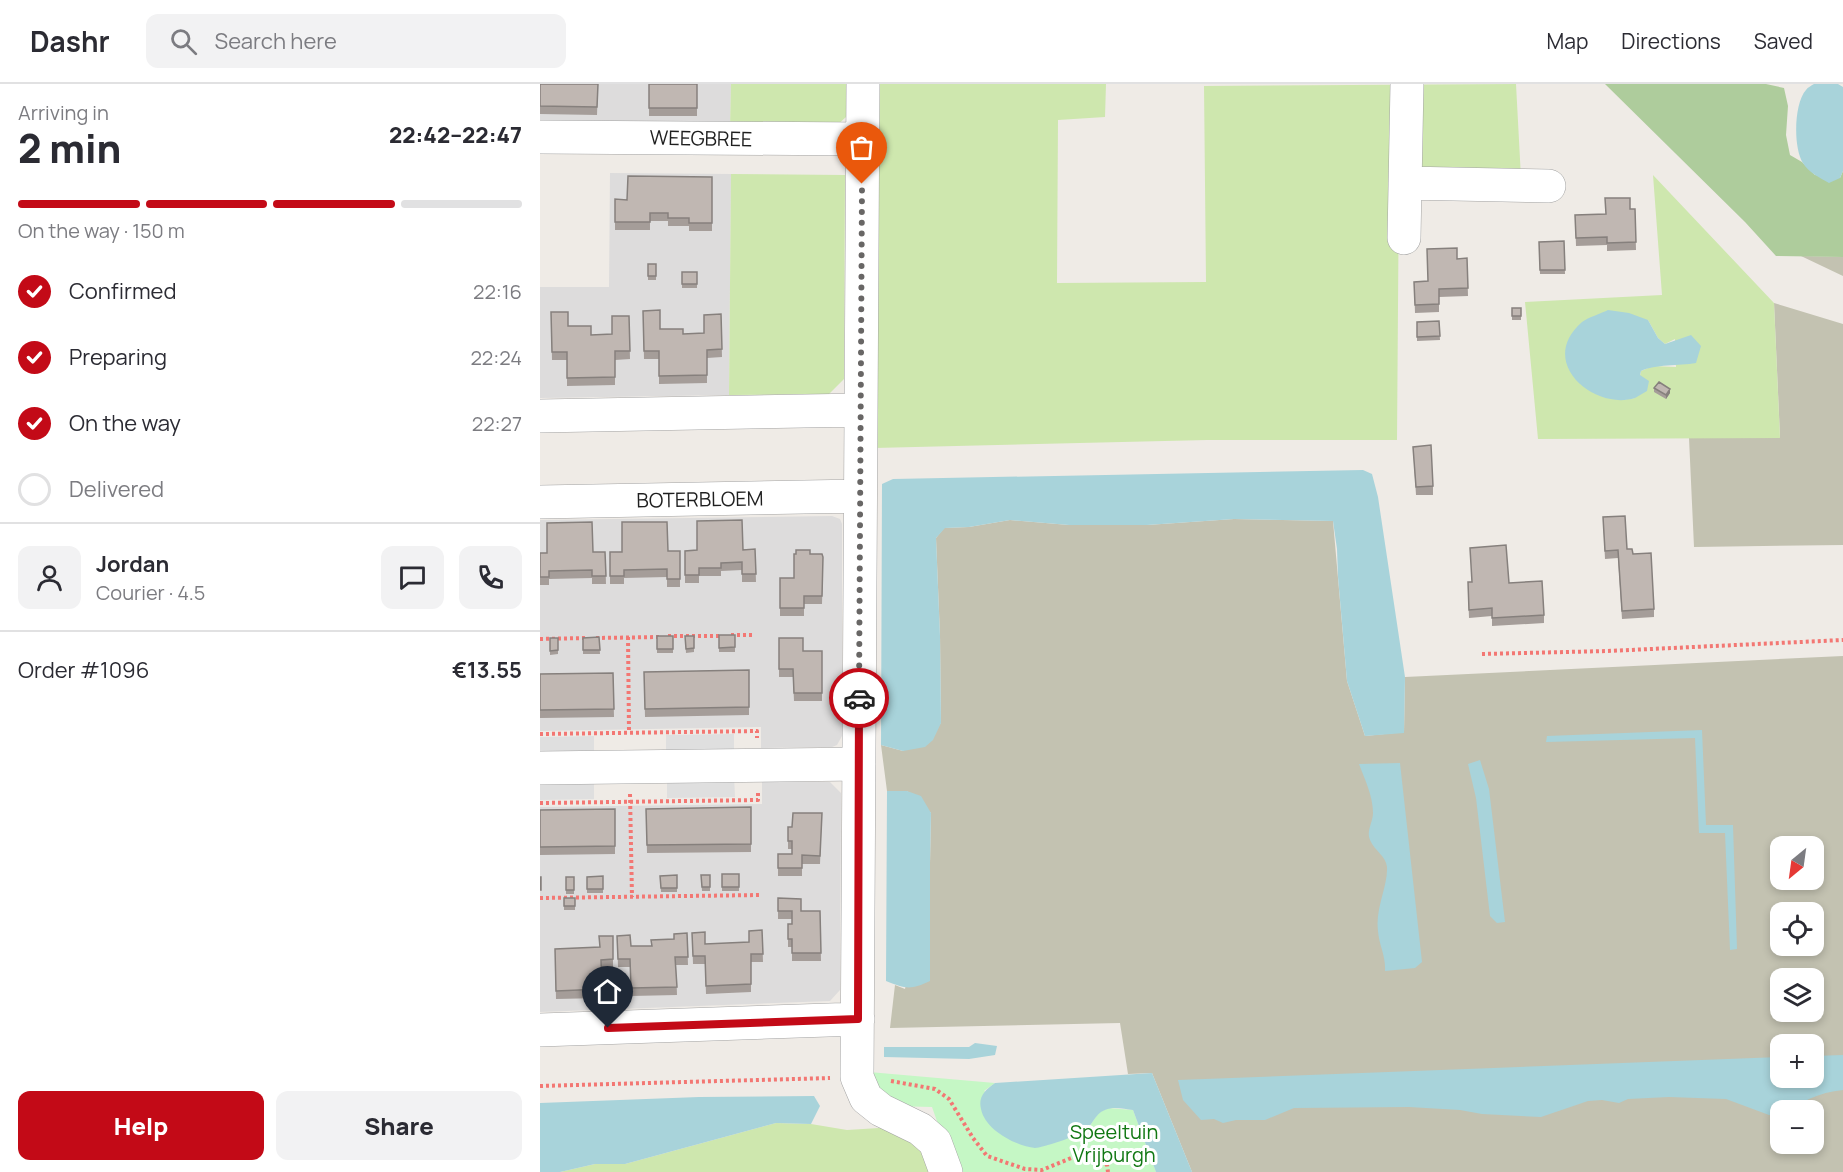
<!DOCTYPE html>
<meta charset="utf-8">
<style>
body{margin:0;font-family:Manrope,sans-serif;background:#f2f2f3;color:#2b2b33;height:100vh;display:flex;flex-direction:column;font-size:22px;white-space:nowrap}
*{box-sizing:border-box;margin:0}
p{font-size:20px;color:#7c7c81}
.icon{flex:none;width:33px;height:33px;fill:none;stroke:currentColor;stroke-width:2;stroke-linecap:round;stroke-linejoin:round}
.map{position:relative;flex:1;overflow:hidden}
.drawer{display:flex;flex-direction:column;background:#fff;width:540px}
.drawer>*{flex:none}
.needle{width:39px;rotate:209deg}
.buttons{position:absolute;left:1230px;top:752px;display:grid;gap:12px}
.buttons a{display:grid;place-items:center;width:54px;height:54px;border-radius:12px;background:#fff;box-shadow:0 3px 9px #0003;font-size:30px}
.pin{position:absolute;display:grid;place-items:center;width:51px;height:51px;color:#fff;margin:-62px -26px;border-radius:50% 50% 50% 0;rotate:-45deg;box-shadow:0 0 6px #0007}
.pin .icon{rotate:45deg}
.courier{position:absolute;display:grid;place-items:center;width:60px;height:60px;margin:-30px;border:4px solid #c30a17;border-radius:50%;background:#fff;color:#222;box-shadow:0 2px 8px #0007}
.head em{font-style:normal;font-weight:800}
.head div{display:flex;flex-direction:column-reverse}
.head{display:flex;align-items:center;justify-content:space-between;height:102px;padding:0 18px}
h1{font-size:39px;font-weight:800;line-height:45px}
.bar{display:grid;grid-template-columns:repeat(4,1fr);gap:9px 6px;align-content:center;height:72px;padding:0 18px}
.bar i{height:8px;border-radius:4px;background:#e1e1e2}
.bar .current{background:#c30a17}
.bar p{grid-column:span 4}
.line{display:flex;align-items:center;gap:15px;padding:0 18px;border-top:2px solid #e1e1e2}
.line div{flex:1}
.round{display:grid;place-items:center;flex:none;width:63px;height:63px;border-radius:12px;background:#f2f2f3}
ol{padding:0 18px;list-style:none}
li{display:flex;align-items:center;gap:18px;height:66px}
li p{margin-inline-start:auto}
li .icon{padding:6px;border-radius:50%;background:#c30a17;color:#fff;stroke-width:4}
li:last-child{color:#7c7c81}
li i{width:33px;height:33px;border:3px solid #e1e1e2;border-radius:50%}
.button{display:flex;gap:12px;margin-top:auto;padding:12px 18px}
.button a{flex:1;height:69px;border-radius:12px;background:#c30a17;color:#fff;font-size:24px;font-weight:800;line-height:69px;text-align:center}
.button a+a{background:#f2f2f3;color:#2b2b33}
header{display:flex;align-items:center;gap:36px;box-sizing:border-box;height:84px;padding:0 30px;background:#fff;border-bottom:2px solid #e1e1e2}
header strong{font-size:28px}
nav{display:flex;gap:33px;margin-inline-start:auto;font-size:21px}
.search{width:420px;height:54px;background:#f2f2f3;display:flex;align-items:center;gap:15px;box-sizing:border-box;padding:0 21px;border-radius:12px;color:#7c7c81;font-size:22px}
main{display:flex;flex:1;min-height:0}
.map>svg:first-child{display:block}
.residential{fill:#dddcdc}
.construction{fill:#c3c2b1;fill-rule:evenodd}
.grass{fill:#cee7ae;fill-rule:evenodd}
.forest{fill:#aecc9c}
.park{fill:#c5f7c5}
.parking{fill:#dfdfdf}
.water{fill:#a8d3da}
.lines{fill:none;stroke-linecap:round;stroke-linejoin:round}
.minor-casing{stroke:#a3a3a3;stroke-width:34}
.path{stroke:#f37773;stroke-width:4;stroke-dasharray:3 3;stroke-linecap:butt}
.minor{stroke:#fff;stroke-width:33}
.wall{fill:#a59d99}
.shaded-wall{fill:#86807d}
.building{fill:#c0b7b2;stroke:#86807d;stroke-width:1.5}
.done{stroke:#686665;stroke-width:6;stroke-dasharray:0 10.8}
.route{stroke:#c30a17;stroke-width:8}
.labels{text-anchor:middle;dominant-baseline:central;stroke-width:6;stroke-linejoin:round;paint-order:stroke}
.street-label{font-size:20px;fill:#1f1f1f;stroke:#fff}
.park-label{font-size:20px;fill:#117813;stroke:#fff}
</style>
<header>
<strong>Dashr</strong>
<div class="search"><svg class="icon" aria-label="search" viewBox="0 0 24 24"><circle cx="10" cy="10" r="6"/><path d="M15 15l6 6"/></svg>Search here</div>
<nav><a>Map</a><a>Directions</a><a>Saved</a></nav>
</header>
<main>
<section class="drawer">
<div class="head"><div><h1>2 min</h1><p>Arriving in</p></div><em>22:42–22:47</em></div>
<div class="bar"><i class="current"></i><i class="current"></i><i class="current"></i><i></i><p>On the way · 150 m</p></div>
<ol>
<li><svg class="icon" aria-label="check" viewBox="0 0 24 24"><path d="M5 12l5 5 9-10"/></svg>Confirmed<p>22:16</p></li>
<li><svg class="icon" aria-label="check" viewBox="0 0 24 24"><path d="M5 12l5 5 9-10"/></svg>Preparing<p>22:24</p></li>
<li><svg class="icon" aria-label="check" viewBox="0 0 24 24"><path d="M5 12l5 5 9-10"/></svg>On the way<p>22:27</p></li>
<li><i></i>Delivered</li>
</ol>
<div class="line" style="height:108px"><a class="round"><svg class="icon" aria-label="person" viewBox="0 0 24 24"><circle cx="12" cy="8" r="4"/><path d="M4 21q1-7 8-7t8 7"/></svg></a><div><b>Jordan</b><p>Courier · 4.5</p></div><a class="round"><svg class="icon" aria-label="chat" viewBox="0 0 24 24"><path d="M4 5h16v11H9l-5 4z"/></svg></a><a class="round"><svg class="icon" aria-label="phone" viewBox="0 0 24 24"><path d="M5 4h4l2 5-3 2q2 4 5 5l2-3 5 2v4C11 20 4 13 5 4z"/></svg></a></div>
<div class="line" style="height:78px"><div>Order #1096</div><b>€13.55</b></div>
<div class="button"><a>Help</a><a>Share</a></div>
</section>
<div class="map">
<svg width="1303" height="1088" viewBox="0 0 1303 1088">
<rect width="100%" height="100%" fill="#efebe6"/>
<path class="residential" d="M0 0H191L190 44 0 42Z
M70 89 191 90 189 311 0 314V203H69Z
M292 432 300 435 302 440V652L297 661 292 663 221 664V643L0 647V436Z
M222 698H290L301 709 300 906 290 917 0 928V723L222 720Z"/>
<path class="construction" d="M1261 172 1303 173V192Z
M1234 219 1303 240V461L1154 463 1149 354 1240 353Z
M694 435 793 437 807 597 825 652 864 648 865 593 1303 572V1088H652L612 989 588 990 580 939 350 944 355 901 365 905 390 779 391 729 367 707H347L341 661 363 667 401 639 400 552 396 454 404 444 429 443 470 436 529 441H607ZM1240 762H1274V795H1240ZM1240 828H1274V861H1240ZM1240 894H1274V927H1240ZM1240 960H1274V993H1240ZM1240 1026H1274V1059H1240Z"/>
<path class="grass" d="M191 0H306V33L293 45 190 44Z
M337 0H566L565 33 518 36 517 199 666 198 664 2 976 0 981 94 859 89 857 356H667L334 364Z
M191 90 305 91 304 295 289 310 189 311Z
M1113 91 1234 219 1240 354 998 355 985 218 1122 211ZM1108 236 1118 254 1125 260 1135 255 1136 283 1113 282 1101 287 1095 314 1081 316 1064 313Z
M236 1039 271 1040 307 1046 355 1043 386 1063 394 1088H20L55 1080H85Z"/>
<path class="forest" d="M1065 0H1226L1244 4 1248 22 1246 51 1250 71 1262 78 1275 91 1300 94 1303 87V173L1236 172 1205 138Z"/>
<path class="park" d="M329 988 455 999 444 1007 526 1054 542 1049 549 1043 559 1028 569 1024 593 1026 616 1088H415L392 1023 351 1022Z"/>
<path class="parking" d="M194 650V673L126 674V651Z
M54 652V675L0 676V653Z
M194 691 195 713 127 714V692Z
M54 693V715L0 716V694Z"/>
<path class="water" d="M1274 0H1298L1303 3V87L1300 94 1289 99C1280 94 1268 88 1263 79 1253 64 1254 19 1266 6 1268 3 1271 2 1274 0Z
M1068 226 1089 229 1108 236 1118 254 1125 260 1151 251 1161 262 1156 279C1139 282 1115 280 1101 287L1100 291 1109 297 1107 307C1103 309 1099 312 1095 314 1054 327 996 278 1042 238 1049 233 1060 230 1068 226Z
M823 386 832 390 838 413 865 593 864 649 825 652 807 597 798 493 797 465 793 437 694 435 607 441H529L470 436 429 443 405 444 396 454 400 552 401 639 393 656 385 663 363 667 341 661 342 400 353 395Z
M1162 646 1166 741H1193L1197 865 1190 866 1185 749H1159L1155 654 1006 658 1007 652Z
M940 676 949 705 965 838 957 839 950 832 936 714 928 680Z
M860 679 882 878 875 884 845 887C846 872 839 861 838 847 835 824 848 802 847 783 846 772 834 766 830 756 826 747 833 738 833 729 833 712 825 696 819 680Z
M347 707H367L381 712 391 729 390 779V897C371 906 366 905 346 897Z
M435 959 457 962 455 971 429 975 344 973V963H429Z
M1303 971V1006C1291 1007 1280 1010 1269 1015 1258 1020 1252 1026 1240 1026V1030L1229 1031 1186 1015 1129 1013 1088 1015 1079 1019 1062 1016 1048 1017 1001 1033 942 1030 920 1026 869 1023 754 1024 725 1036H696L683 1039 674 1035 661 1036 643 1016 638 996 1240 973V993H1274V972Z
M612 989 652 1088H616L593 1026C584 1025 574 1022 565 1026 554 1030 553 1042 543 1048 537 1052 502 1064 495 1064 476 1062 445 1046 441 1025 438 1013 445 1006 455 999Z
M274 1012 280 1022 271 1040 236 1039 85 1080H55L20 1088H0V1019L159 1013Z"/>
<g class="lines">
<g class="minor-casing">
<path id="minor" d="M323 0 317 993 326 1014 341 1026 380 1045 395 1058 406 1088
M0 53 323 55
M865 99 1009 102
M864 154 867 0
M0 332 321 326
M0 418 320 412
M0 684 319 680
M0 946 318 935"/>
</g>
<path class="path" d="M191 551H215
M128 552H181
M88 553 89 648
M56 554 121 553
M0 555 46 554
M942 570 1068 567 1303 556
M0 650 217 647V654
M90 710 92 813
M0 719 218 716V709
M0 814 220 811
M351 997 395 1005 409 1015 433 1054 447 1072 485 1085 502 1086 541 1070 557 1072 567 1081 568 1088
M0 1002 290 994"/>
<use href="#minor" class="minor"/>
</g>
<path class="wall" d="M0 0H58L57 31 0 30Z
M109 0H157V32H109Z
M172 93V147H149V142H128V137H110V146H75V115L87 116Z
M1090 125H1095L1096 166 1067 167V161L1036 162 1035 131 1066 130Z
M1024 157 1025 190H1000L999 158Z
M927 174 928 212 899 213V228L875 229 874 198 887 197 917 175Z
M108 180H116V196H108Z
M142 188H157V204H142Z
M972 224H981V236H972Z
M103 227 120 245 143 250 164 249 181 230 182 273 167 274V299L119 300V275H104Z
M11 228 28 242 51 251 72 250 89 232 90 275 75 276V301L27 302V276H12Z
M899 237 900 256 877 257V238Z
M1114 304 1130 309 1126 315 1114 308Z
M873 363 893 402V411H876Z
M1063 433 1087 465 1093 470 1114 525V533L1082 535 1078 474 1065 475Z
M215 465 216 498H202V486L181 487V492H159V499H145V467Z
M140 467V503H127V493L84 494V500H70V468Z
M65 468 66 500H52V494L9 495V501H0V469Z
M270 470 283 481 282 520H264V532H240V494H254Z
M969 499 1004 531V539L952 542V532L929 534 928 506Z
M179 551H195V568H179Z
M117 552H133V569H117Z
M145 552H154V568L146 569Z
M59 553 60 570H43V554Z
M10 554H18V570L10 571Z
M239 554 263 567H282V617H254L253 593H239Z
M209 586V631L105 633 104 588Z
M73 589 74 633 0 634V590Z
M211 723V768L107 769 106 725Z
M75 725V770L0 771V726Z
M282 729 280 780H262V792H238V770H252V765H248V743H252Z
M182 790H199V807H182Z
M137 791V808H121L120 792Z
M161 791H170V807H162Z
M63 792V809H47V793Z
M26 793H34V810H26Z
M24 814H35V826H24Z
M238 814 261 827H280L281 877H252V863H248V855L252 840V835H238Z
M222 846 223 878H211V908L166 910 165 880H153L152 849 165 860 209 858Z
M147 849 148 881H136L137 911 91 912 90 883H78L77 852 91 862H111L134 855Z
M73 852V883L61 884 62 914 16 915 15 865 59 863Z"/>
<path class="shaded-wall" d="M1130 305V309L1126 315V311Z"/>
<path class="building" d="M0 0H58L57 23 0 22Z
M109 0H157V24H109Z
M88 92 172 93V139H149V134H128V129H110V138H75V115L87 116Z
M1065 114H1090V125H1095L1096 158 1067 159V153L1036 154 1035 131 1066 130Z
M1024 157 1025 186H1000L999 158Z
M917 164V175L927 174 928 204 899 205V220L875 221 874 198 888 197 887 165Z
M108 180H116V192H108Z
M142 188H157V200H142Z
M972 224H981V232H972Z
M120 226V245H143V250L164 249V231L181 230 182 265 167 266V291L119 292V267H104L103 227Z
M11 228H28V242H51V251L72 250V232H89L90 267H75V293L27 294V268H12Z
M899 237 900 252 877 253V238Z
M1119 298 1130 305 1126 311 1114 304Z
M891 361 893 402 876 403 873 363Z
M1085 432 1087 465H1092L1093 470 1111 469 1114 525 1082 527 1078 466 1065 467 1063 433Z
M202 436 203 466 215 465 216 490H202V478L181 479V484H159V491H145V467L157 466V437Z
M52 438 53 468H65L66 492H52V486L9 487V493H0V469H7V439Z
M82 438H127L128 467H140V495H127V485L84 486V492H70V468H82Z
M966 461 969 499 1002 497 1004 531 952 534V524L929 526 928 498H932L930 464Z
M256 466H270V470H282L283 473 282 512H264V524H240V494H254V470H256Z
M179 551H195V563L179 564Z
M117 552H133V565H117Z
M145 552H154V564L146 565Z
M59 553 60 566H43V554Z
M10 554H18V566L10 567Z
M239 554H263V567H282V609H254L253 585H239Z
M209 586V623L105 625 104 588Z
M73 589 74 625 0 626V590Z
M211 723V760L107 761 106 725Z
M75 725V762L0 763V726Z
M253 729H282L280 772 262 771V784H238V770H252V757H248V743H252Z
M182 790H199V803H182Z
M137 791V804H121L120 792Z
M161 791H170V803H162Z
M63 792V805H47V793Z
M0 793H1V806H0Z
M26 793H34V806H26Z
M24 814H35V822H24Z
M238 814 261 815V827H280L281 869H252V855H248V840H252V827H238Z
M222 846 223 870H211V900L166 902 165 872H153L152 849 165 848V860L209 858V847Z
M147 849 148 873H135L137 903 91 904 90 875H78L77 852 90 851 91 862H112L111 856 134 855V850Z
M59 852H73V875L61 876 62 905 16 907 15 865 60 863Z"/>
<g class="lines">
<path class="done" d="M319 614 322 100"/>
<path class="route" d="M68 944 318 935 319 614"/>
</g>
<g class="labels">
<g class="street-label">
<text transform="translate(161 54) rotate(1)">WEEGBREE</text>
<text transform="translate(160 415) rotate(-1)">BOTERBLOEM</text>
</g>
<g class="park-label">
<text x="574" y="1047">Speeltuin<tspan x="574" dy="23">Vrijburgh</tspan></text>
</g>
</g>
</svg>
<div class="buttons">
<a><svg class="needle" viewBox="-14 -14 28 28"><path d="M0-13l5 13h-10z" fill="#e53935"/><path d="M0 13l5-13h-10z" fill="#7c7c81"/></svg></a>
<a><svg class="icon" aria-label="locate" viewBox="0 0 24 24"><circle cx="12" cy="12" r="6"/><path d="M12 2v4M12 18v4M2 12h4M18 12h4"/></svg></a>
<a><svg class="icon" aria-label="layers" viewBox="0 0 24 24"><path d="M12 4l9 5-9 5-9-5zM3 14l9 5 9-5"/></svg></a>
<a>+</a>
<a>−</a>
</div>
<div class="pin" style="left:322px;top:100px;background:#ea580c"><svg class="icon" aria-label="bag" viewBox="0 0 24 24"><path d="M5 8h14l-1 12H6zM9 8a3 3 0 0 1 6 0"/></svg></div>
<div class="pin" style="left:68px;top:944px;background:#1f2937"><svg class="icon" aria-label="home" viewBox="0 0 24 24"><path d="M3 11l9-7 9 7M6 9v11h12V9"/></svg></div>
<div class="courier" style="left:319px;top:614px"><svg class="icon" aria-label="car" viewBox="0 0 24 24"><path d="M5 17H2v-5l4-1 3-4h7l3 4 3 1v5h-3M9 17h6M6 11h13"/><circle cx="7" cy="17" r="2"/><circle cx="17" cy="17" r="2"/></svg></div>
</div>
</main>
